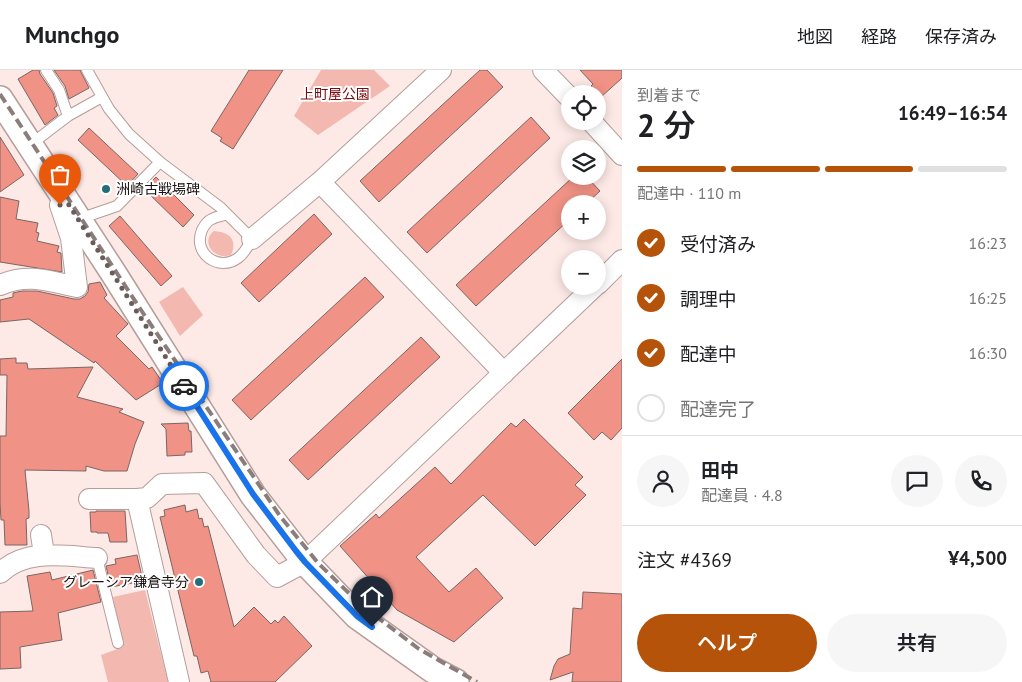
<!DOCTYPE html>
<html lang="ja">
<meta charset="utf-8">
<style>
body{margin:0;font-family:"PT Sans","Noto Sans JP",sans-serif;background:#f6f6f6;color:#202124;height:100vh;display:flex;flex-direction:column;font-size:19px;white-space:nowrap}
*{box-sizing:border-box;margin:0}
p{font-size:16px;color:#757577}
.icon{flex:none;width:28px;height:28px;fill:none;stroke:currentColor;stroke-width:2;stroke-linecap:round;stroke-linejoin:round}
.map{position:relative;flex:1;overflow:hidden}
.drawer{display:flex;flex-direction:column;background:#fff;width:400px}
.drawer>*{flex:none}
.fabs{position:absolute;left:561px;top:15px;display:grid;gap:10px}
.fabs a{display:grid;place-items:center;width:45px;height:45px;border-radius:50%;background:#fff;box-shadow:0 2px 12px #0003;font-size:25px}
.pin{position:absolute;display:grid;place-items:center;width:42px;height:42px;color:#fff;margin:-51px -21px;border-radius:50% 50% 50% 0;rotate:-45deg;box-shadow:0 0 5px #0007}
.pin .icon{rotate:45deg}
.courier{position:absolute;display:grid;place-items:center;width:50px;height:50px;margin:-25px;border:4px solid #1a73e8;border-radius:50%;background:#fff;color:#222;box-shadow:0 1px 6px #0007}
.head em{font-style:normal;font-weight:600}
.head div{display:flex;flex-direction:column-reverse}
.head{display:flex;align-items:center;justify-content:space-between;height:85px;padding:0 15px}
h1{font-size:32px;font-weight:600;line-height:38px}
.bar{display:grid;grid-template-columns:repeat(4,1fr);gap:8px 5px;align-content:center;height:60px;padding:0 15px}
.bar i{height:6px;border-radius:4px;background:#e0e0e0}
.bar .on{background:#b45309}
.bar p{grid-column:span 4}
.line{display:flex;align-items:center;gap:12px;padding:0 15px;border-top:1px solid #e0e0e0}
.line div{flex:1}
.round{display:grid;place-items:center;flex:none;width:52px;height:52px;border-radius:26px;background:#f6f6f6}
ol{padding:0 15px;list-style:none}
li{display:flex;align-items:center;gap:15px;height:55px}
li p{margin-inline-start:auto}
li .icon{padding:5px;border-radius:50%;background:#b45309;color:#fff;stroke-width:4}
li:last-child{color:#757577}
li i{width:28px;height:28px;border:2px solid #e0e0e0;border-radius:50%}
.action{display:flex;gap:10px;margin-top:auto;padding:10px 15px}
.action a{flex:1;height:58px;border-radius:30px;background:#b45309;color:#fff;font-size:20px;font-weight:600;line-height:58px;text-align:center}
.action a+a{background:#f6f6f6;color:#202124}
header{display:flex;align-items:center;gap:30px;box-sizing:border-box;height:70px;padding:0 25px;background:#fff;border-bottom:1px solid #e0e0e0}
header strong{font-size:24px}
nav{display:flex;gap:28px;margin-inline-start:auto;font-size:18px}
main{display:flex;flex:1;min-height:0}
.map>svg:first-child{display:block}
.green{fill:#f3b8b0}
.building{fill:#f19286;stroke:#7a6663}
.lines{fill:none;stroke-linecap:round;stroke-linejoin:round}
.service-casing{stroke:#b49e9b;stroke-width:12}
.minor-casing{stroke:#b49e9b;stroke-width:22}
.tertiary-casing{stroke:#b49e9b;stroke-width:28}
.service{stroke:#fff;stroke-width:10}
.minor{stroke:#fff;stroke-width:20}
.tertiary{stroke:#fff;stroke-width:25}
.rail{stroke:#8b7d7b;stroke-width:4;stroke-dasharray:10 5;stroke-linecap:butt}
.done{stroke:#695d5b;stroke-width:5;stroke-dasharray:0 9}
.route{stroke:#1a73e8;stroke-width:6}
.poi-dot{fill:#246e77;stroke:#fff;stroke-width:2}
.labels{text-anchor:middle;dominant-baseline:central;stroke-width:4;stroke-linejoin:round;paint-order:stroke}
.park-label{font-size:14px;fill:#7e090b;stroke:#fff}
.poi-label{font-size:14px;fill:#191110;stroke:#fff;text-anchor:start}
</style>
<header>
<strong>Munchgo</strong>
<nav><a>地図</a><a>経路</a><a>保存済み</a></nav>
</header>
<main>
<div class="map">
<svg width="622" height="612" viewBox="0 0 622 612">
<rect width="100%" height="100%" fill="#fde9e6"/>
<path class="green" d="M321 0H374L390 16 318 65 294 46Z
M214 161C229 162 238 169 231 185 214 191 200 171 214 161Z
M183 217 203 245 180 266 159 232Z
M145 520 168 612H108L101 585 123 577 113 527Z"/>
<path class="building" d="M33 0H39L40 4 53 23 57 36 54 38 58 45 45 55 18 9Z
M54 0H80L89 18 69 29 65 16Z
M249 0H283L233 79 220 71 222 68 211 61Z
M480 0H487L503 17 379 132 360 111Z
M580 0H622V8L601 27 591 16 593 14Z
M531 47 550 68 427 183 407 162Z
M89 58 138 104 127 116 78 70Z
M0 67 24 105 0 122Z
M574 106H586L600 121 586 134H570V149L476 236 456 215Z
M156 107 194 145 183 157 144 119Z
M0 127 19 131 16 149 38 153 36 162 39 163 37 171 59 176 57 182 61 183 62 202 0 192Z
M314 144 332 164 259 232 241 213Z
M120 146 172 206 161 216 109 156Z
M365 207 384 227 251 350 232 330Z
M100 212 107 225 104 228 128 254 116 266 149 299 152 297 163 313 136 330 95 291 94 293 29 249 0 252V230L13 227V223L22 221H37L74 229H80L85 226 88 222 89 214Z
M421 267 440 287 308 410 289 390Z
M16 288V293H27L28 299 93 297 77 327 123 339 119 342 144 352 135 374 127 401H104L86 396V401L25 400 29 441V448L26 449 27 475H5L4 450H1L0 432V366H6L7 305H0V289Z
M622 289V358L611 370 602 362 594 370 568 343Z
M524 349 583 407 575 415 586 425 535 476 483 425 416 487 449 522 476 498 503 528 454 572 397 540 340 476 376 444 379 448 435 397 451 414 511 353 516 357Z
M188 353 189 361H191L192 382H185V385L167 386 166 359 161 354Z
M185 435 186 442 197 439 199 449 202 448 204 457 208 456 234 557 254 537 271 554 275 550 278 553 284 546 312 576 275 612H211L208 601 201 603 197 586H194L160 447 165 446 164 440Z
M96 441H125L127 472H110L108 463H97V462H91L90 442H96Z
M137 485 143 511 111 517 106 496 116 494 115 489Z
M93 500 101 532 58 543 62 570 20 577 21 598 0 599V542L33 541 27 506 50 502 52 510Z
M583 522 622 524V612H572L573 602 550 610 554 596 558 589 570 584 573 538 582 539Z"/>
<g class="lines">
<g class="service-casing">
<path id="service" d="M46 0 59 20 68 46
M87 0 109 39 129 64 160 92 220 137 252 169C248 176 245 183 238 188 219 202 192 184 202 160 204 156 207 151 212 149 217 146 223 146 227 144
M30 75 68 46 102 27
M79 149 117 136 160 92
M97 488 118 573"/>
</g>
<g class="minor-casing">
<path id="minor" d="M543 0 570 28
M591 51 622 85
M320 112 504 303
M252 169 320 112 441 0
M598 214 622 190
M0 215C29 203 48 211 77 217L71 168 60 135 64 127
M89 429H137
M41 465 44 484
M0 503C26 478 64 486 97 488
M179 612 137 429 147 428 162 414 204 413 256 485 277 507 305 492 595 216"/>
</g>
<g class="tertiary-casing">
<path id="tertiary" d="M0 29 114 204 253 425 305 492 357 546 433 600 456 612"/>
</g>
<use href="#service" class="service"/>
<use href="#minor" class="minor"/>
<use href="#tertiary" class="tertiary"/>
<path class="rail" d="M0 24 141 240 280 446 318 493 360 534 419 579 477 612"/>
</g>
<g class="lines">
<path class="done" d="M60 135 64 127 184 316"/>
<path class="route" d="M184 316 253 424 296 481 305 492 357 546 372 557"/>
</g>
<g class="poi-dot">
<circle cx="106" cy="119" r="5"/>
<circle cx="199" cy="512" r="5"/>
</g>
<g class="labels">
<g class="park-label">
<text x="335" y="24">上町屋公園</text>
</g>
<g class="poi-label">
<text x="116" y="119">洲崎古戦場碑</text>
<text x="189" y="512" text-anchor="end">グレーシア鎌倉寺分</text>
</g>
</g>
</svg>
<div class="fabs">
<a><svg class="icon" aria-label="locate" viewBox="0 0 24 24"><circle cx="12" cy="12" r="6"/><path d="M12 2v4M12 18v4M2 12h4M18 12h4"/></svg></a>
<a><svg class="icon" aria-label="layers" viewBox="0 0 24 24"><path d="M12 4l9 5-9 5-9-5zM3 14l9 5 9-5"/></svg></a>
<a>+</a>
<a>−</a>
</div>
<div class="pin" style="left:60px;top:135px;background:#ea580c"><svg class="icon" aria-label="bag" viewBox="0 0 24 24"><path d="M5 8h14l-1 12H6zM9 8a3 3 0 0 1 6 0"/></svg></div>
<div class="pin" style="left:372px;top:557px;background:#1f2937"><svg class="icon" aria-label="home" viewBox="0 0 24 24"><path d="M3 11l9-7 9 7M6 9v11h12V9"/></svg></div>
<div class="courier" style="left:184px;top:316px"><svg class="icon" aria-label="car" viewBox="0 0 24 24"><path d="M5 17H2v-5l4-1 3-4h7l3 4 3 1v5h-3M9 17h6M6 11h13"/><circle cx="7" cy="17" r="2"/><circle cx="17" cy="17" r="2"/></svg></div>
</div>
<section class="drawer">
<div class="head"><div><h1>2 分</h1><p>到着まで</p></div><em>16:49–16:54</em></div>
<div class="bar"><i class="on"></i><i class="on"></i><i class="on"></i><i></i><p>配達中 · 110 m</p></div>
<ol>
<li><svg class="icon" aria-label="check" viewBox="0 0 24 24"><path d="M5 12l5 5 9-10"/></svg>受付済み<p>16:23</p></li>
<li><svg class="icon" aria-label="check" viewBox="0 0 24 24"><path d="M5 12l5 5 9-10"/></svg>調理中<p>16:25</p></li>
<li><svg class="icon" aria-label="check" viewBox="0 0 24 24"><path d="M5 12l5 5 9-10"/></svg>配達中<p>16:30</p></li>
<li><i></i>配達完了</li>
</ol>
<div class="line" style="height:90px"><a class="round"><svg class="icon" aria-label="person" viewBox="0 0 24 24"><circle cx="12" cy="8" r="4"/><path d="M4 21q1-7 8-7t8 7"/></svg></a><div><b>田中</b><p>配達員 · 4.8</p></div><a class="round"><svg class="icon" aria-label="chat" viewBox="0 0 24 24"><path d="M4 5h16v11H9l-5 4z"/></svg></a><a class="round"><svg class="icon" aria-label="phone" viewBox="0 0 24 24"><path d="M5 4h4l2 5-3 2q2 4 5 5l2-3 5 2v4C11 20 4 13 5 4z"/></svg></a></div>
<div class="line" style="height:65px"><div>注文 #4369</div><b>¥4,500</b></div>
<div class="action"><a>ヘルプ</a><a>共有</a></div>
</section>
</main>
